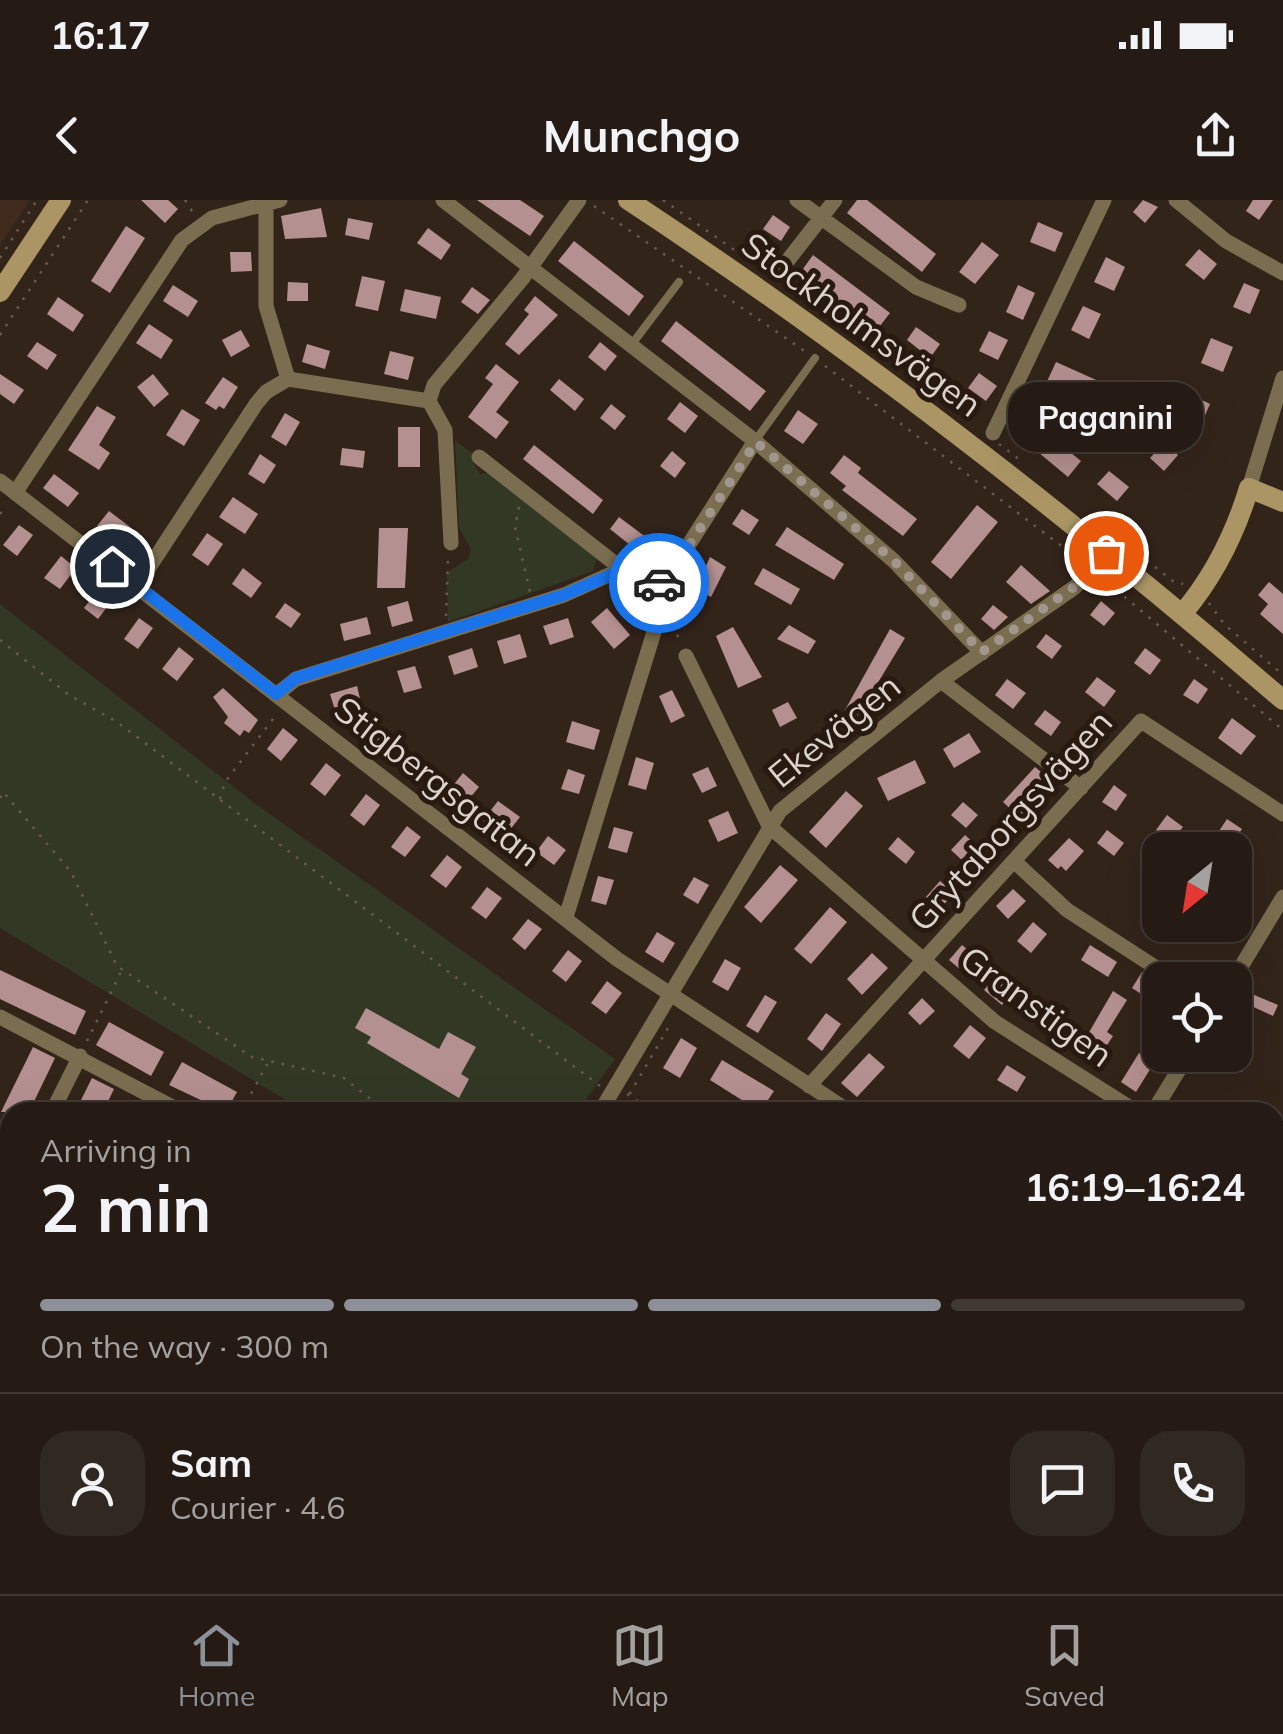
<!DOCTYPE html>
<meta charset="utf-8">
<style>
body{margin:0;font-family:Mulish,sans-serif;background:#322822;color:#f1f3f6;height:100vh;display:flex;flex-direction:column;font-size:38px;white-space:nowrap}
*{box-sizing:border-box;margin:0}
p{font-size:32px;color:#a4a1a0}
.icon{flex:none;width:55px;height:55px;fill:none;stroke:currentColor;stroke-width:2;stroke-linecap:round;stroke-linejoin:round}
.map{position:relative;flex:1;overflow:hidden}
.sheet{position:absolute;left:0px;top:902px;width:1285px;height:492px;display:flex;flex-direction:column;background:#261b14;border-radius:30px 30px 0 0;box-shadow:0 10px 40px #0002,0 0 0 2px #423934}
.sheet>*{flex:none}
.needle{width:65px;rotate:210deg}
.tools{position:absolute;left:1142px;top:632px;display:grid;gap:20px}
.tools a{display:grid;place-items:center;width:110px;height:110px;border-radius:20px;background:#261b14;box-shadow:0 10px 40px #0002,0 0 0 2px #423934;font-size:50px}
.pin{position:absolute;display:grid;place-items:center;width:85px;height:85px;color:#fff;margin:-42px;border:5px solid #fff;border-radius:50%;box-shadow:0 2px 10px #0007}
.courier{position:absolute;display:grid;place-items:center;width:100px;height:100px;margin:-50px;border:8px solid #1a73e8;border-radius:50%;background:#fff;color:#222;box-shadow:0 2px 12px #0007}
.bubble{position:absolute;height:70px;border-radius:30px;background:#261b14;box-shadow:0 10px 40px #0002,0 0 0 2px #423934;font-size:32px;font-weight:700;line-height:70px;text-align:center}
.overview em{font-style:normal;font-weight:700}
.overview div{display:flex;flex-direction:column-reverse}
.overview{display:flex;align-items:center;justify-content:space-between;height:170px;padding:0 40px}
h1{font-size:65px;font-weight:700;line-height:75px}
.bar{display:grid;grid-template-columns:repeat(4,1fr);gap:15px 10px;align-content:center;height:120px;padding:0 40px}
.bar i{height:12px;border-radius:8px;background:#423934}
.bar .on{background:#8c9099}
.bar p{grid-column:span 4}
.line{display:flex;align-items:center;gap:25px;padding:0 40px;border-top:2px solid #423934}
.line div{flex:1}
.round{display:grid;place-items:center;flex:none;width:105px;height:105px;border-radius:30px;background:#322822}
.status{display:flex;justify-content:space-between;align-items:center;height:70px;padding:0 50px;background:#261b14;direction:ltr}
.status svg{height:28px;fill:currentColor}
header{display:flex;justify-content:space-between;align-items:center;height:130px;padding:0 40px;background:#261b14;font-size:45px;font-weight:700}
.tab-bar{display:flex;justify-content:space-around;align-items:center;height:140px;border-top:2px solid #423934;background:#261b14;font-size:28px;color:#a4a1a0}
.tab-bar a{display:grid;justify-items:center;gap:5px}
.tab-bar .on{color:#8c9099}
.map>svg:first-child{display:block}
.built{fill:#402b1e}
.green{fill:#333825}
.building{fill:#b59090}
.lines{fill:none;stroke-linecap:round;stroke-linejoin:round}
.path{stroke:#695b53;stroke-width:2.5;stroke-dasharray:2.5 8;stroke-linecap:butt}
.lane{stroke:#7b6e50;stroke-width:8}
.street{stroke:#7b6e50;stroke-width:15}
.secondary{stroke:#ab9565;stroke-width:20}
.done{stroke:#a2968e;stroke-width:10;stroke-dasharray:0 18}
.route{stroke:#1a73e8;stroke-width:12}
.labels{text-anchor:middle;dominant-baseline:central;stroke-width:10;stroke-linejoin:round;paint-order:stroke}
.street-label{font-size:35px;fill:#ddd3cd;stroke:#291a11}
</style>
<div class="status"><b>16:17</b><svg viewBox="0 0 49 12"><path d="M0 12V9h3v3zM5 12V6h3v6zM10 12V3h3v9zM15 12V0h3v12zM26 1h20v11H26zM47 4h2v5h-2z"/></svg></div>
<header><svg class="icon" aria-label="back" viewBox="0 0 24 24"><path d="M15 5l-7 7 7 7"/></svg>Munchgo<svg class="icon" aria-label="share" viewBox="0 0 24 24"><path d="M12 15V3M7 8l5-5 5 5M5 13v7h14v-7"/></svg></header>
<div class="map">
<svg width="1283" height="1394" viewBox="0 0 1283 1394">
<rect width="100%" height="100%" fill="#33241a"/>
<path class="built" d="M0 0H30L0 45Z
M1283 1128V1394H1138L1143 1385H1275V1143Z
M382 1385H786L788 1394H397Z"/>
<path class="green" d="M455 241 475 255 472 261 480 274 494 272 597 357 593 371 448 422 447 373 468 359 471 349 459 328Z
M0 404 253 602 615 859 577 912H306L0 728Z
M0 1249 10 1254V1385H244L241 1394H0Z
M764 1385H974L966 1394H786L785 1389Z"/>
<path class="building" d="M141 0H168L178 9 165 23Z
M477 0H520L544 16 530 36Z
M857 0H867L936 54 922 72 847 13Z
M1143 0 1158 7 1145 23 1133 12Z
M1253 0H1273L1259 20 1246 11Z
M321 8 327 37 285 39 281 16Z
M773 15 790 27 781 41 763 29Z
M348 18 373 23 369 40 345 35Z
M1038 22 1063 33 1055 52 1030 42Z
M126 26 145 38 110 93 91 81Z
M428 28 451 45 441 60 417 43Z
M574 41 644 96 629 116 558 61Z
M982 42 999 55 975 84 959 72Z
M1199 49 1217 64 1204 80 1185 65Z
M230 52H251L252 71 231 72Z
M813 55 890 113 876 131 800 73Z
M1106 57 1125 67 1114 91 1094 82Z
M362 76 385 81 378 111 355 106Z
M288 82 308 83V101H287Z
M1244 83 1260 90 1250 114 1233 107Z
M173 85 198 101 188 117 163 101Z
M1018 85 1035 93 1023 120 1006 112Z
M472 87 490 100 478 114 461 102Z
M405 89 441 97 436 119 400 111Z
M535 96 558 115 519 155 505 144 529 114 524 110Z
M58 97 84 115 73 132 47 114Z
M1083 106 1101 114 1089 139 1071 130Z
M676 121 766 191 750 211 661 141Z
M149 124 173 140 161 159 136 143Z
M916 127 940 144 930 158 907 140Z
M241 130 250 146 231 157 222 140Z
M989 131 1008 140 998 160 979 151Z
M1211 138 1233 147 1223 172 1201 163Z
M37 142 57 155 47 170 27 156Z
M600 142 617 156 605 171 588 157Z
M307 144 330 151 325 169 302 162Z
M390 151 414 157 408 180 384 174Z
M1056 162 1103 183 1091 212 1043 190Z
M496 164 519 182 496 212 509 222 496 239 468 217 493 184 485 178Z
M979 173 997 186 986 201 968 188Z
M0 174 24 190 14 204 0 194Z
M153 174 169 194 154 207 137 187Z
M223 177 238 187 224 209 219 206 216 210 205 203Z
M559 179 584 199 575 211 550 190Z
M1192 195 1210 204 1203 220 1185 212Z
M680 202 698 216 685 233 667 219Z
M611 204 626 216 615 230 600 218Z
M97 206 116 217 99 245 110 253 99 270 68 250Z
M182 209 200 220 184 246 166 235Z
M798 210 818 224 803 244 784 231Z
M285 213 300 222 286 246 271 237Z
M1026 217 1081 261 1068 277 1014 232Z
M398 227H420V267H398Z
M1165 242 1178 255 1164 271 1150 258Z
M534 245 603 300 593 314 523 259Z
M342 248 365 251 363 268 340 265Z
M672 251 686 263 675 278 660 266Z
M260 254 276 265 264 284 248 274Z
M844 255 861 268 858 273 917 319 903 336 842 290 846 286 830 273Z
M1109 271 1129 287 1117 301 1097 284Z
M54 274 79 293 68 307 43 288Z
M233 297 258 314 245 334 219 317Z
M977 305 998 322 951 379 931 362Z
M742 309 759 320 749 335 732 324Z
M109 311 134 330 121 346 97 326Z
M619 317 655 344 645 357 610 329Z
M19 325 33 335 17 356 3 345Z
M787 327 844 364 834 380 775 345Z
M379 328H408L405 388H377Z
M207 333 223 344 208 366 192 355Z
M61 356 76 368 60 389 44 378Z
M710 357 726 367 711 397 696 388Z
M1021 365 1050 391 1031 404 1006 382Z
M243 368 262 383 251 398 232 384Z
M763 368 800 389 791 405 754 384Z
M1269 382 1283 394V434L1260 414 1268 404 1258 395Z
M100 387 114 398 98 419 84 408Z
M408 401 413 421 392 427 387 407Z
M1101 401 1115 413 1104 426 1090 415Z
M285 403 301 414 291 428 275 417Z
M993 405 1008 417 994 430 981 419Z
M607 408 630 435 614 449 591 422Z
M367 417 371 434 344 441 340 424Z
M139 418 153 428 138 449 124 439Z
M568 418 574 437 550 445 543 426Z
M789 425 816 441 808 454 777 439Z
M733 427 762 477 738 488 716 436Z
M890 429 905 438 857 517 845 510Z
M520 434 527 457 504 464 497 441Z
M1046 434 1062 446 1052 459 1036 447Z
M179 447 194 459 177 481 162 469Z
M472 448 478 467 454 475 448 456Z
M1145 448 1161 460 1150 475 1134 463Z
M415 466 422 488 404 493 397 471Z
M1097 477 1116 491 1104 507 1085 492Z
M1007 479 1026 493 1013 509 995 495Z
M1194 479 1208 489 1198 504 1183 495Z
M357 486 361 503 335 510 330 494Z
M223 488 258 520 249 533 244 530 240 536 224 523 228 517 213 497Z
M672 490 685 516 671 523 659 496Z
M788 502 797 518 780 527 772 510Z
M1045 510 1061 522 1051 536 1034 524Z
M1232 518 1256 536 1241 555 1218 538Z
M367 519 395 540 385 554 356 533Z
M572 521 600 530 594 550 566 542Z
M283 528 298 540 281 561 267 549Z
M969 533 981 552 954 568 943 549Z
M787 555 798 570 777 585 767 570Z
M636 557 654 563 646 590 628 585Z
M915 560 926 583 888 601 877 578Z
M326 563 341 575 325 596 310 584Z
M708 567 717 586 702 593 692 574Z
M1035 567 1051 580 1047 585 1052 588 1022 620 1003 602Z
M568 569 585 575 579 594 561 589Z
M463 573 479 587 463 606 447 593Z
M1114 585 1127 595 1116 611 1102 602Z
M846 591 863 606 826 648 809 632Z
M366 594 380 605 364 626 350 615Z
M498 601 520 617 505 636 483 620Z
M963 602 978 615 966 628 951 615Z
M728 611 738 633 718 642 708 620Z
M1167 615 1183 627 1172 641 1156 630Z
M1227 619 1242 629 1232 644 1217 634Z
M407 626 421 637 405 657 391 647Z
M614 627 633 632 627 653 608 648Z
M1107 630 1124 643 1114 656 1097 643Z
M965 635 979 648 965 663 951 650Z
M548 636 566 650 554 665 536 652Z
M898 637 915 652 906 664 888 649Z
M1069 638 1084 651 1066 671 1061 666 1058 669 1048 660Z
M447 655 462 667 446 688 430 676Z
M780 665 798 680 761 723 744 707Z
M598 676 614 680 606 705 591 701Z
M694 677 709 685 698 704 683 695Z
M940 681 954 693 940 709 926 697Z
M487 687 502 698 486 719 471 708Z
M1013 689 1026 701 1008 719 996 706Z
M830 707 847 722 811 764 794 749Z
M528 719 542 729 525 750 512 739Z
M1033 722 1047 734 1031 753 1017 741Z
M657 732 675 743 663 763 645 752Z
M962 745 980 760 967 775 949 760Z
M1090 745 1117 762 1108 777 1081 760Z
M568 750 582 761 566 782 552 771Z
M872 753 888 768 862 795 847 779Z
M725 759 741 768 728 791 712 782Z
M0 770 86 811 75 835 0 799Z
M1142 772 1159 783 1149 799 1132 788Z
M997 775 1014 790 1002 805 984 790Z
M607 781 622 793 606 814 591 803Z
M1113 791 1127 800 1107 832 1113 836 1094 865 1077 853Z
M1252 794 1278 805 1273 816 1247 804Z
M765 795 777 802 758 833 746 826Z
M922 798 935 811 920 825 908 813Z
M366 808 439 849 448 832 476 847 461 874 469 879 459 898 367 843 371 837 355 828Z
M826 813 841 824 822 851 807 839Z
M109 822 164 852 151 876 96 845Z
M970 825 986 838 969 859 953 846Z
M681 838 697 848 680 878 663 868Z
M1235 843 1253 854 1242 872 1225 862 1235 855Z
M33 847 55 858 29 912H1Z
M869 853 885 867 857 897 841 883Z
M1139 853 1154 863 1136 892 1121 882Z
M722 860 774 891 760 912H739L745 902 710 880Z
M182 862 237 892 226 912 169 885Z
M1007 865 1026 877 1017 892 997 880Z
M92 878 114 889 103 912H75Z"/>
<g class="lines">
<path class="path" d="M185 0 192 11
M663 0 763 70
M594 6 806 152
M0 58 37 0
M0 135 88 0
M825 166 1068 351 1077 365
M999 244 1020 260
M519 307 515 327 530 392
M0 314 5 306
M1089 315 1173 381 1183 384
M1098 382 1108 383 1283 530
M1209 403 1224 424 1283 475
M446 416 448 359
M673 425 680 441
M0 440 69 495 117 522 600 886
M0 598 3 592 71 672 117 766 252 857 344 878 384 910 397 912
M220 599 225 582 276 515
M87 841 121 772
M627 894 655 912
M241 912 269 861
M619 912 671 823
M1275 1084 1283 1070
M0 1243 10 1248
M259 1385 274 1394
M57 1394 62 1385
M261 1394 265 1385
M311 1394 320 1385
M949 1394 951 1385
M979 1394 988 1385
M1103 1394 1108 1385"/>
<path class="lane" d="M632 144 679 82
M755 241 815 158
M339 1394 344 1385"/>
<path class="street" d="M443 0 755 241 894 361 982 453
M797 0 916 87 959 105
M1176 0 1226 41 1283 73
M778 73 835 0
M288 179 429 201
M1013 192 1098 238
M993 233 1104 0
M479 257 622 369 663 385
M0 281 617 759 850 912
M1249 288 1283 178
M15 293 182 40 212 18 280 0
M451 343 445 230 429 201 434 185 522 79 579 0
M137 386 256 204 266 192 288 179 266 106V3
M686 456 769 626 995 822 1137 912
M941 481 1081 588
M276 495 296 479 564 395 622 369
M1015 662 1067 710 1175 780
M566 717 662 406 663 385 755 241
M1233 780 1283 697
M0 817 182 912
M809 886 1141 521 1283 614
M52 912 80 856
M600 912 780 611 941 481 1075 387 1106 353
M1153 912 1188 855
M0 1021 10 1000
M360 1385 374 1394"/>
<path class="secondary" d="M628 0C858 151 1075 321 1283 500
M0 92 61 0
M1249 288 1283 302
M1183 413C1214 376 1235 334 1249 288
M1275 1117 1283 1102
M1126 1394 1131 1385"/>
</g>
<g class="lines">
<path class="done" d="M659 383 664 384 756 242 894 361 982 452 1074 387 1106 353"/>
<path class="route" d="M112 366 276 494 296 478 564 395 622 370 659 383"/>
</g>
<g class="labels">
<g class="street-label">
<text transform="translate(862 124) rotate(36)">Stockholmsvägen</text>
<text transform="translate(834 530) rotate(-39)">Ekevägen</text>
<text transform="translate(438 581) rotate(38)">Stigbergsgatan</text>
<text transform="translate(1010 620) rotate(-48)">Grytaborgsvägen</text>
<text transform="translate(1037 806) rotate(36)">Granstigen</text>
</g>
</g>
</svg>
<div class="tools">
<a><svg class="needle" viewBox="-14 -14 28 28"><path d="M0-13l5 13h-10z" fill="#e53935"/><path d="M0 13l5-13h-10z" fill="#a4a1a0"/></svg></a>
<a><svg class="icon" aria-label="locate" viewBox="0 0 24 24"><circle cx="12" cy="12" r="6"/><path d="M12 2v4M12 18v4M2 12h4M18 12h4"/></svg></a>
</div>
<div class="pin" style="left:1106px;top:353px;background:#ea580c"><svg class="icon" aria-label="bag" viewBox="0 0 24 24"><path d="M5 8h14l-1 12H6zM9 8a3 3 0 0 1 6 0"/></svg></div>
<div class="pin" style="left:112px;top:366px;background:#1f2937"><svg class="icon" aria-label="home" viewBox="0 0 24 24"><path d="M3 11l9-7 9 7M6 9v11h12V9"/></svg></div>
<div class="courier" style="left:659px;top:383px"><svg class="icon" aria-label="car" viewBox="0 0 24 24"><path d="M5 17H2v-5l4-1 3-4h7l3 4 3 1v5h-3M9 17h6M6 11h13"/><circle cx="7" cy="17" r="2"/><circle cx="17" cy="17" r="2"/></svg></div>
<div class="bubble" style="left:1008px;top:182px;width:195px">Paganini</div>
<section class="sheet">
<div class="overview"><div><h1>2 min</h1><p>Arriving in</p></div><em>16:19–16:24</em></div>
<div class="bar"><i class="on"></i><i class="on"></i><i class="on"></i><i></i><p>On the way · 300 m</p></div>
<div class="line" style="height:180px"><a class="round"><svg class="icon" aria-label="person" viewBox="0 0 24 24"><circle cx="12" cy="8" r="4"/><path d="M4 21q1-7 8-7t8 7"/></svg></a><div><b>Sam</b><p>Courier · 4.6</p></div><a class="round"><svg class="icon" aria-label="chat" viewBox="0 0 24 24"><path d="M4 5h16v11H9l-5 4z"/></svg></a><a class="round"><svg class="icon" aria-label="phone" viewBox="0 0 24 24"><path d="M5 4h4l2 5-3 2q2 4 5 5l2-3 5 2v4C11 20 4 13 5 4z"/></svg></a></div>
</section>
</div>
<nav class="tab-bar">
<a class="on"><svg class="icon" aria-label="home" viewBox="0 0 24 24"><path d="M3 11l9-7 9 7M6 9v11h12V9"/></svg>Home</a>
<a><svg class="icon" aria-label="map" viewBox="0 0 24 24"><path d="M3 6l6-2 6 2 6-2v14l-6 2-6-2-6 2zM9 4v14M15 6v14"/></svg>Map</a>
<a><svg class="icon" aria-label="saved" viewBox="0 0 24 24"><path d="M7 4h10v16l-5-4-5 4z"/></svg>Saved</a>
</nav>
